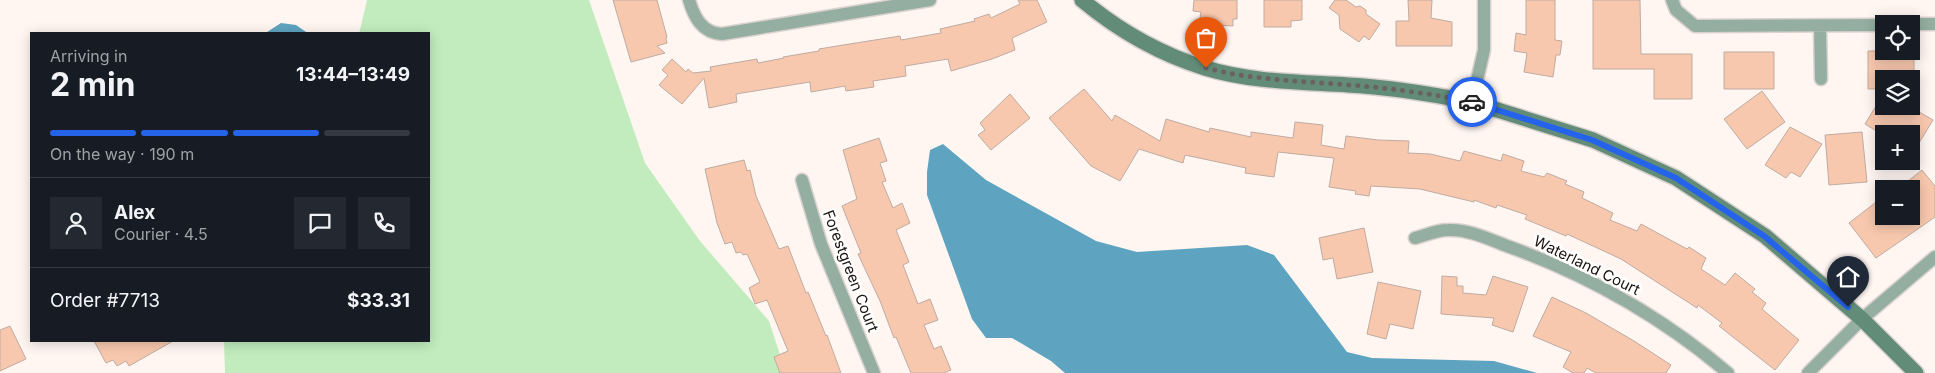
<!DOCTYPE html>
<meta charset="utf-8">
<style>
body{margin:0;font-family:Inter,sans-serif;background:#242831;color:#f1f3f6;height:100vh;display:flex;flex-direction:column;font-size:19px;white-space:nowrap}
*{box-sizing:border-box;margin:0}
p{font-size:16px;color:#9ea1a6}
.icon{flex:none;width:28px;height:28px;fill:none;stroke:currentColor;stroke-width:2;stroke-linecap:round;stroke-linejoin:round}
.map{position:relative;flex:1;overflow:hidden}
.sheet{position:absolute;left:30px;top:32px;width:400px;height:310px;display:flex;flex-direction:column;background:#171b24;border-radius:0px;box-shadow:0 2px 12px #0003}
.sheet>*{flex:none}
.controls{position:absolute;left:1875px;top:15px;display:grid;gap:10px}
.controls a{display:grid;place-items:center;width:45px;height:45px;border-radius:0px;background:#171b24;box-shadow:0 2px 12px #0003;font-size:25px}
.pin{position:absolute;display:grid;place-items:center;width:42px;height:42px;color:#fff;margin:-51px -21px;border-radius:50% 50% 50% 0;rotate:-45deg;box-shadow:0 0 5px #0007}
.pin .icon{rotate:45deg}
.courier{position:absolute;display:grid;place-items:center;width:50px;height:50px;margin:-25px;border:4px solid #2563eb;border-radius:50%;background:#fff;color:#222;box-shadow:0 1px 6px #0007}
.summary em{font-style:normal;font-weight:700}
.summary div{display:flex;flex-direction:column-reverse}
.summary{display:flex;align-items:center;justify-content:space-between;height:85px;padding:0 20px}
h1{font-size:32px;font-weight:700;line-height:38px}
.bar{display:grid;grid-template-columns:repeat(4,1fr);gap:8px 5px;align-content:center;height:60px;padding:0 20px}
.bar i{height:6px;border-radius:4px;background:#363941}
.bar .selected{background:#2563eb}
.bar p{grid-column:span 4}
.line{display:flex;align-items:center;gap:12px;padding:0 20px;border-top:1px solid #363941}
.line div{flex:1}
.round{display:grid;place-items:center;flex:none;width:52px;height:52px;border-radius:0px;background:#242831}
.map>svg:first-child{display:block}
.green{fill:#c2ecbe}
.water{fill:#5ea4c0}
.building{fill:#f8c8ae;stroke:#bfaba1}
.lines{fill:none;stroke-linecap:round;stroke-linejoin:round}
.street-casing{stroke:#dad2ce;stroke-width:15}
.secondary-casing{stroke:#dad2ce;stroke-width:18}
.street{stroke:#94afa1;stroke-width:12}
.secondary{stroke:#628c77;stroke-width:15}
.done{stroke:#6a625e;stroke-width:5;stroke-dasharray:0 9}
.route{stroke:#2563eb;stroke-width:6}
.labels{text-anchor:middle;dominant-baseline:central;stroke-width:5;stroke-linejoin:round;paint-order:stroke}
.street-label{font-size:15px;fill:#1a130f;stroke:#fff}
</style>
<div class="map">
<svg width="1935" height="373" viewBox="0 0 1935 373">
<rect width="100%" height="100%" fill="#fff6f2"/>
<path class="green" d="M367 0H589L645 163 700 241 769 321 786 373H225L224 341H429V34H359Z"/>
<path class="water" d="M281 23 296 25 309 34H264Z
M943 144 986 180 1096 241 1137 252 1247 245 1274 255 1347 352 1372 358 1494 361 1537 373H1065L1051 361 1012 338H986L972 319 927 195V172L930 150Z"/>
<path class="building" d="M613 0H657L667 37 666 38 667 43 657 46 665 53 631 62Z
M1018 0H1037L1047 22 1012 38 1015 50 992 59 951 71 948 59 905 66 906 76 873 81 874 87 846 91 845 86 811 92 810 82 736 94 737 102 709 108 704 78 682 104 659 85 668 75 662 70 672 59 686 72 688 69 693 73 711 71 710 67 757 59 758 63 784 58 783 57 819 51V49L837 46 900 36 901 40 941 33 940 29 975 21 974 19 989 14 991 18 1020 4Z
M1194 0H1237V19H1233V26L1199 24 1201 12 1193 11Z
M1264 0H1302V20L1291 21V27H1264Z
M1335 0H1346L1356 7 1360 6 1366 10V14L1380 24 1369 40 1364 36 1359 42 1340 29 1339 15 1329 8Z
M1408 0H1432L1431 18 1452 22V46H1396V21H1409Z
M1526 0H1555V40L1562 41 1560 55H1556L1553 77 1524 72 1527 53 1514 51 1516 33 1526 35Z
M1593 0H1640L1641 54H1692V99H1654V69H1593Z
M1868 51H1914V79H1884V89H1868Z
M1724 52H1774V89H1724Z
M1084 89 1112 121 1115 115 1160 141 1166 119 1209 132 1210 128 1251 137V132L1293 138 1295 122 1323 125 1321 145 1344 149 1346 136 1378 140 1409 141 1408 153 1430 154 1460 161 1464 151 1501 161 1503 154 1524 161 1521 171 1544 177 1547 173 1567 181 1565 184 1584 192 1582 198 1613 213 1610 220 1637 231 1641 224 1687 249 1689 247 1706 258 1701 269 1725 285 1735 273 1755 289 1752 292 1766 303 1762 309 1799 340 1775 370 1719 326 1722 323 1698 305 1697 308 1621 259 1567 234 1566 236 1525 219 1527 215 1497 205 1496 208 1474 200V202L1420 189 1371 186 1369 196 1355 194 1356 191 1329 187 1334 158 1278 152 1274 177 1245 173 1246 168 1185 155 1183 163 1139 149 1120 181 1091 166 1049 118Z
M1762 91 1785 122 1747 149 1724 119Z
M1010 94 1030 118 991 150 978 135 985 130 980 123Z
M1876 106H1909L1933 120 1919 143 1911 138V134H1881L1865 124Z
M1790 127 1822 144 1800 177 1791 172 1786 178 1765 165Z
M1862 132 1867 182 1829 185 1825 135Z
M879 138 887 161 880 163 886 181 882 182 893 208 902 203 910 223 896 230 909 262 903 265 918 304 930 299 938 320 924 325 934 349 941 346 951 370 944 373H911L896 337 894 338 880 301 858 254 861 253 842 206 857 199 843 150Z
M744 160 747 171 750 170 756 196 779 249 788 246 806 293 808 292 826 336 827 335 841 373H780L774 357 788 351 767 300 755 304 749 288 760 282 747 254 743 255 741 252 736 253 732 242 725 244 717 223 705 169Z
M1922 170 1935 186V217L1876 258 1849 223 1884 196V216H1911V189H1898Z
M1364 228 1373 272 1337 279 1333 258 1323 260 1319 238Z
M1442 276 1457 277V286H1463V293L1486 295 1493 276 1528 287 1513 332 1492 325 1494 318 1441 314Z
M1378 282 1421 291 1413 329 1390 324 1386 339 1367 334Z
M1552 297 1586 313 1634 341 1671 365 1666 373H1596L1587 368 1584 373H1573L1563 367 1571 352 1533 336Z
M10 326 26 359 0 371V330Z
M94 341H173L129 366 126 361 117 366 113 360 106 363Z"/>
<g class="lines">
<g class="street-casing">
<path id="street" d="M689 0C694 17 702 33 722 34L930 0
M1672 0 1676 10 1695 26 1884 25
M1911 24H1935
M1820 26 1821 79
M1472 102 1484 50V0
M802 180 821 244 874 373
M1415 238C1426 235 1437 230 1448 230 1468 229 1489 239 1507 246 1588 275 1662 317 1728 373
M1808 373 1862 319 1935 257"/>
</g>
<g class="secondary-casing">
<path id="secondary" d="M1082 0C1118 30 1160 54 1205 68 1251 82 1300 82 1348 85 1390 87 1431 94 1472 102L1593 140 1676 178 1765 236 1862 319 1916 373"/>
</g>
<use href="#street" class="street"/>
<use href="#secondary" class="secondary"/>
</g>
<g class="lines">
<path class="done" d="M1206 68C1253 80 1301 81 1350 85 1391 88 1432 94 1472 102"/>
<path class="route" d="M1472 102 1592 140 1676 178 1764 236 1848 307"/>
</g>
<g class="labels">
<g class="street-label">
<text transform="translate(1587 265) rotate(26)">Waterland Court</text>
<text transform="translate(851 271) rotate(69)">Forestgreen Court</text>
</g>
</g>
</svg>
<div class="controls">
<a><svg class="icon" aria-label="locate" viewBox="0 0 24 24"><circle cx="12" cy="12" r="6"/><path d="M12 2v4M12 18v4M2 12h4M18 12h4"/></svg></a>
<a><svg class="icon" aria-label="layers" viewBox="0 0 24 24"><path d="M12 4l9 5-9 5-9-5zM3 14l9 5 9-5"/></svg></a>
<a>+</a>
<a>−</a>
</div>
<div class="pin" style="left:1206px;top:68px;background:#ea580c"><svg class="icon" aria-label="bag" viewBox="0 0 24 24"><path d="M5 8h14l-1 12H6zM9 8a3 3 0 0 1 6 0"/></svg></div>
<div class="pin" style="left:1848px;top:307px;background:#1f2937"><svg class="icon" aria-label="home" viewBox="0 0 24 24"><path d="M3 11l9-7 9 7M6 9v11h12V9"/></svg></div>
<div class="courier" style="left:1472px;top:102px"><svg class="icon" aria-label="car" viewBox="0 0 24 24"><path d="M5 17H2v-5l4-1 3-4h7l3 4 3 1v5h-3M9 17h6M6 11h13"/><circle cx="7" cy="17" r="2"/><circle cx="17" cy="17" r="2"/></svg></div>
<section class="sheet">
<div class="summary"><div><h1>2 min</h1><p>Arriving in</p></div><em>13:44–13:49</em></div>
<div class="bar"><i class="selected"></i><i class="selected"></i><i class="selected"></i><i></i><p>On the way · 190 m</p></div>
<div class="line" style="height:90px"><a class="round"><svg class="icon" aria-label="person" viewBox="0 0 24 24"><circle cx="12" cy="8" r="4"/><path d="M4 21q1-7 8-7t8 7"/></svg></a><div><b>Alex</b><p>Courier · 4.5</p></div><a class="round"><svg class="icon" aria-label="chat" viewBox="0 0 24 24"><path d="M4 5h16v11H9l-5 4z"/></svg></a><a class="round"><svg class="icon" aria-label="phone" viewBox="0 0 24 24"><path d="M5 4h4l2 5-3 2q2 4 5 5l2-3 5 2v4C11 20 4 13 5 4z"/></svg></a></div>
<div class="line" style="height:65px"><div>Order #7713</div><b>$33.31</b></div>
</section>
</div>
